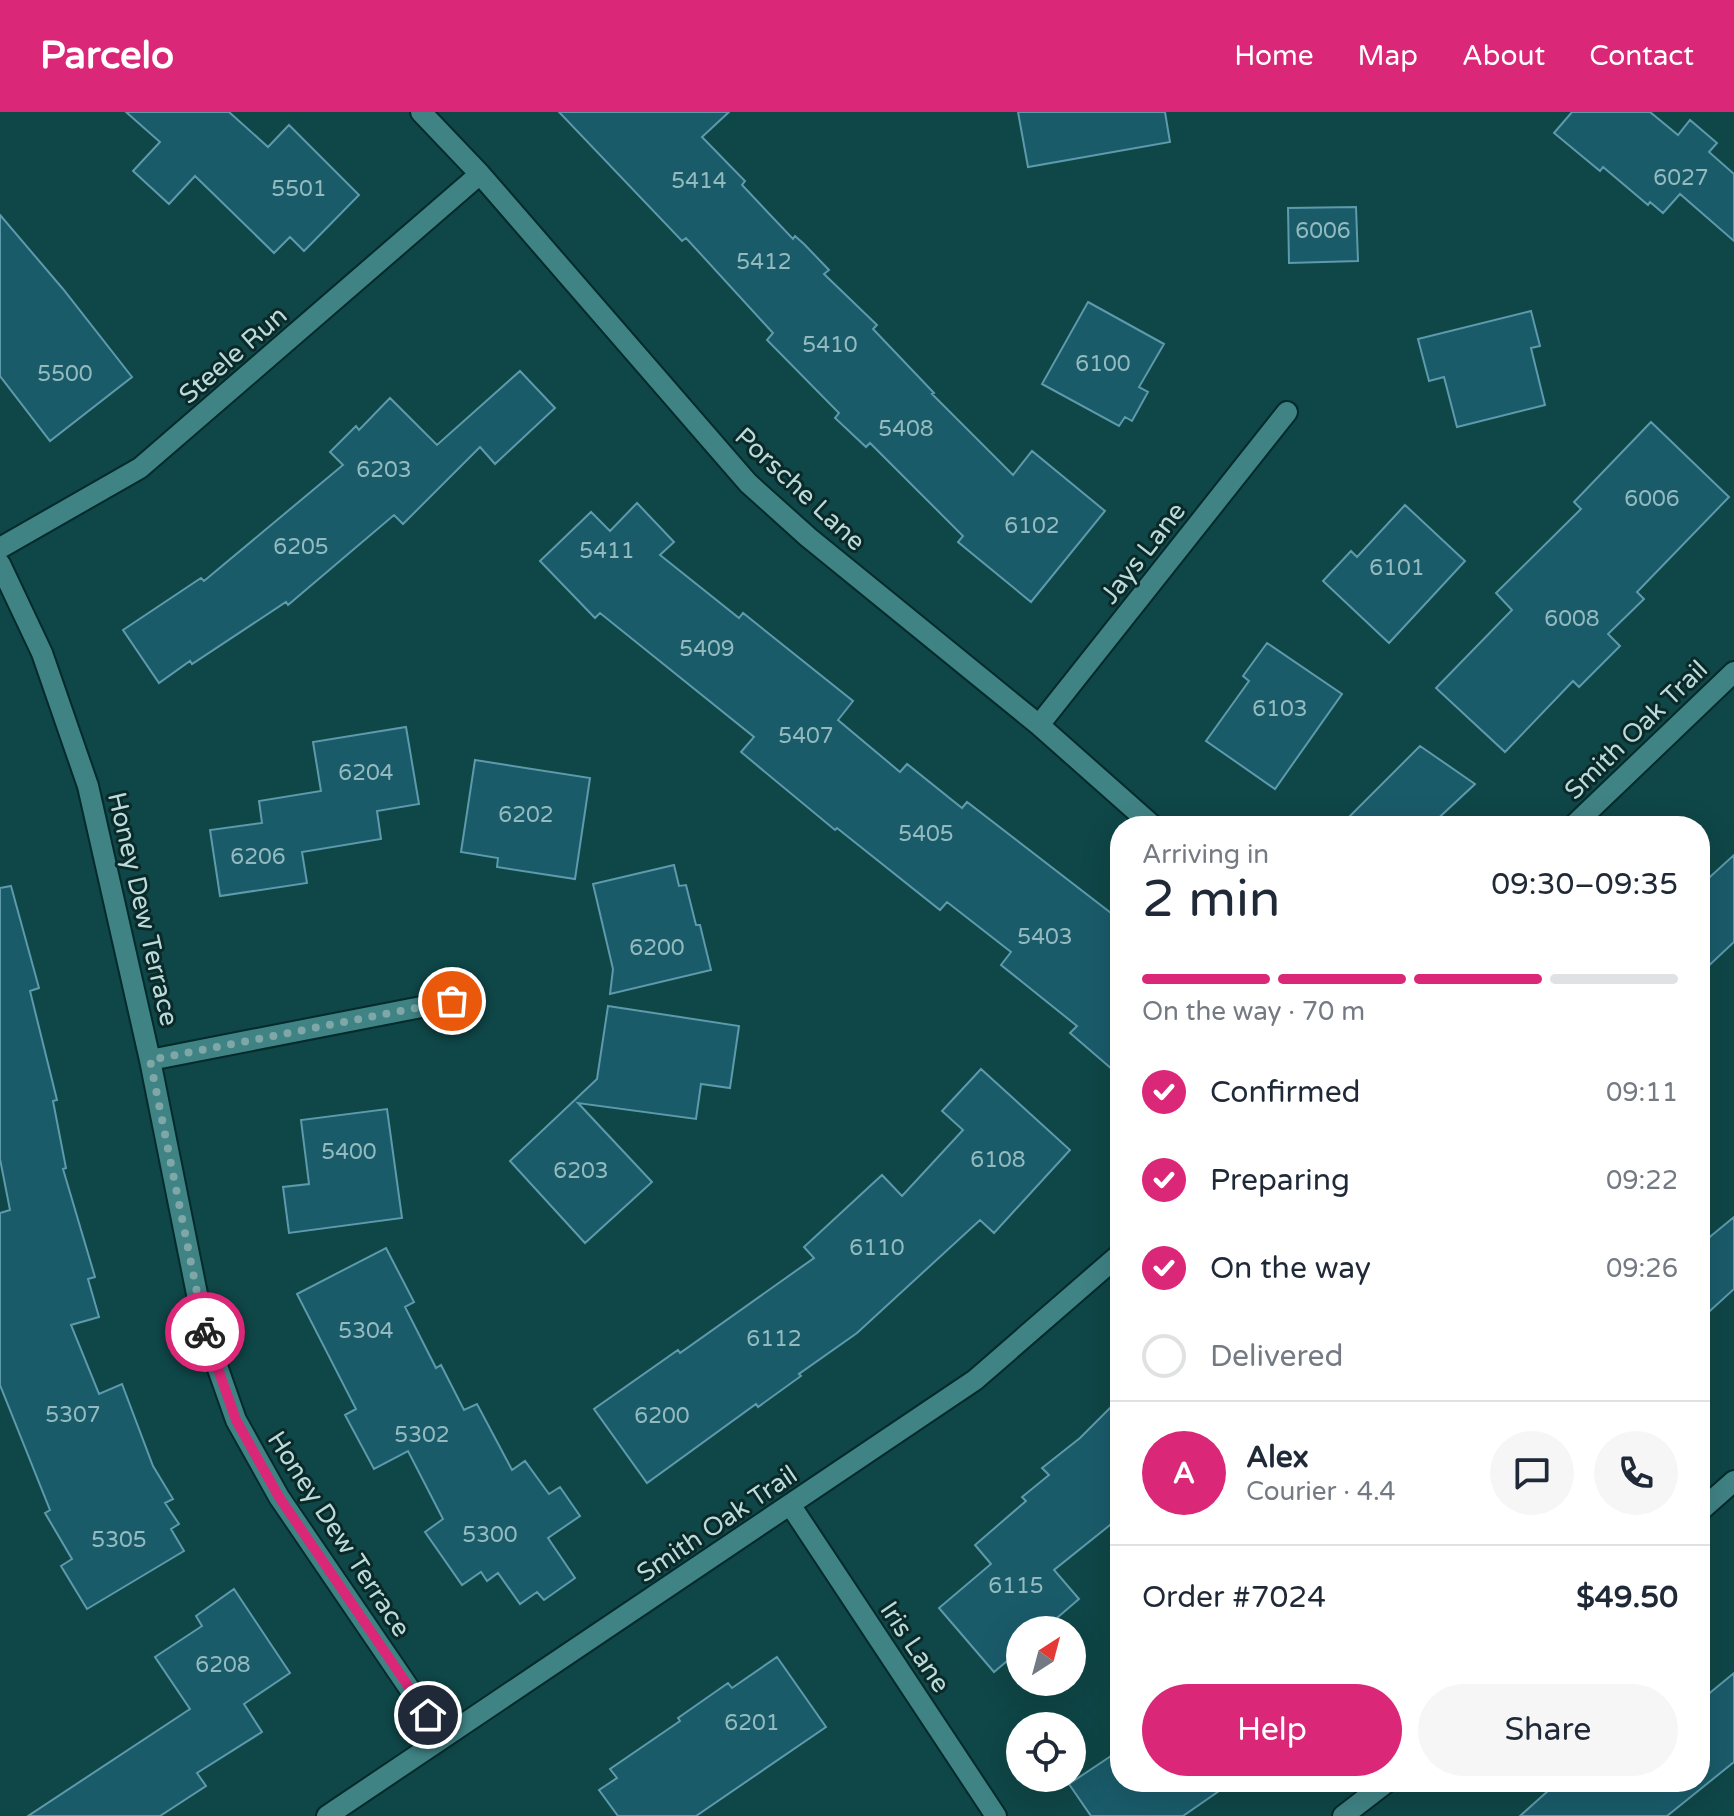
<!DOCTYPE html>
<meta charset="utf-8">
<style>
body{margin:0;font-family:"Varela Round",sans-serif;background:#f6f6f7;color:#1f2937;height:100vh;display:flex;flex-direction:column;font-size:30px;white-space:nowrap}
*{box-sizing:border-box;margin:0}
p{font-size:26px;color:#747a83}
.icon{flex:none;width:44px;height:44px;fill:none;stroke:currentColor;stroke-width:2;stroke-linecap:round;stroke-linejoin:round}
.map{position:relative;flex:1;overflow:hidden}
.panel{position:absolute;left:1110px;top:704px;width:600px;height:976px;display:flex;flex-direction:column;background:#fff;border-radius:32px;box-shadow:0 8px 32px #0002}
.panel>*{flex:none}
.needle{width:52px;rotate:36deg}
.buttons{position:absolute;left:1006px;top:1504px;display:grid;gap:16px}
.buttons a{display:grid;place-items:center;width:80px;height:80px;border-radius:50%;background:#fff;box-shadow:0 8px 32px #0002;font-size:40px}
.pin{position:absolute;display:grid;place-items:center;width:68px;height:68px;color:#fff;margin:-34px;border:4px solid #fff;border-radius:50%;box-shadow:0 2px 8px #0007}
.courier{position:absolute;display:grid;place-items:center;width:80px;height:80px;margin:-40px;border:6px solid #db2777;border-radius:50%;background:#fff;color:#222;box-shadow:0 2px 10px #0007}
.headline em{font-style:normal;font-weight:600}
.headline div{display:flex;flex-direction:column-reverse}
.headline{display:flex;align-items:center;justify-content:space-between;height:136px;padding:0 32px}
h1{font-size:52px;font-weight:600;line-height:60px}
.bar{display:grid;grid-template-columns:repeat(4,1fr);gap:12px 8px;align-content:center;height:96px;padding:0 32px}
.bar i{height:10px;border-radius:6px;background:#e0e1e3}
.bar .selected{background:#db2777}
.bar p{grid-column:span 4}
.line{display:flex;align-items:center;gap:20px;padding:0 32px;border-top:2px solid #e0e1e3}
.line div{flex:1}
.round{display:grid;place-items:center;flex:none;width:84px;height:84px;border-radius:42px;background:#f6f6f7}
ol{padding:0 32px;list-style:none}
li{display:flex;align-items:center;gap:24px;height:88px}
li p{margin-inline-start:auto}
li .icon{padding:8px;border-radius:50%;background:#db2777;color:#fff;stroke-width:4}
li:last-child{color:#747a83}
li i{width:44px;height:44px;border:4px solid #e0e1e3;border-radius:50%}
.cta{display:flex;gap:16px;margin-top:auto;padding:16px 32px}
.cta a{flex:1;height:92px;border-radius:48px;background:#db2777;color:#fff;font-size:32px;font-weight:600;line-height:92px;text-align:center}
.cta a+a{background:#f6f6f7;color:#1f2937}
header{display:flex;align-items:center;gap:48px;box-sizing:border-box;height:112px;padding:0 40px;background:#db2777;color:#fff}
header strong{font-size:38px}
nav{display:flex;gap:44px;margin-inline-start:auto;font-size:28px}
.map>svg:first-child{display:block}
.building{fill:#1a5b6a;stroke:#5d9aab;stroke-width:2}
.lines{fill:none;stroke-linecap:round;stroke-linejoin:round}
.street-casing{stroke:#042a2b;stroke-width:24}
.street{stroke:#408385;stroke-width:20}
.done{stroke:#7fa7a7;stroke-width:8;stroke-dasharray:0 14.4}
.route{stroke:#db2777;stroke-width:10}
.labels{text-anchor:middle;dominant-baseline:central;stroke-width:6;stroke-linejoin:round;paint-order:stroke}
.number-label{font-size:22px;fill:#93bbbf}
.street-label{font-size:26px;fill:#bbdbdb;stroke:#0c2929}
</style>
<header>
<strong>Parcelo</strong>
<nav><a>Home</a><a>Map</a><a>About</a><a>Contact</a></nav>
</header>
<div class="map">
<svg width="1734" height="1704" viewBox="0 0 1734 1704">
<rect width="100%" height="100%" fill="#0f4647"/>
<path class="building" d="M126 0H229L268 35 289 13 359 83 304 139 290 125 274 141 195 64 169 92 133 59 160 30Z
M559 0H729L702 25 745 69 742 73 793 127 795 124 804 132 829 158 824 162 877 213 873 217 934 281 932 282 1013 363 1032 339 1105 399 1031 490 958 430 963 424 870 331 866 335 835 306 839 301 767 228 773 221 686 126 682 129Z
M1018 0H1165L1170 30 1028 55Z
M1572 0H1650L1678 23 1690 8 1717 31 1709 40 1734 62V129L1680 82 1663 101 1650 90 1648 93 1603 55 1600 59 1554 21Z
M1356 95 1358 149 1289 151 1288 96Z
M0 103 63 177 132 265 50 329 0 264Z
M1088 190 1164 232 1139 275 1148 280 1132 309 1125 305 1119 314 1042 272Z
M1531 199 1540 234 1531 236 1545 293 1457 315 1444 265 1429 269 1418 227Z
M520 259 555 296 495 352 480 335 403 412 394 403 288 493 286 490 192 552 190 549 159 571 123 518 201 466 204 469 343 353 330 340 356 314 359 318 390 286 437 333Z
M1651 310 1729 385 1637 480 1644 487 1608 522 1620 534 1579 575 1573 569 1505 640 1436 576 1512 498 1496 481 1581 397 1574 390Z
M637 391 674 430 660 443 739 506 743 501 853 589 838 608 900 660 907 652 962 696 967 690 1120 808V964L1070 921 1077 914 1001 853 1011 840 947 790 940 798 837 716 835 718 741 640 754 625 600 501 595 506 540 449 591 400 610 419Z
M1405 393 1465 449 1389 531 1323 469 1351 439 1357 445Z
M1267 531 1342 582 1275 677 1206 629 1249 569 1243 564Z
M406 615 419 692 377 699 381 727 302 740 307 771 220 784 210 718 262 711 259 689 321 679 313 630Z
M1420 634 1475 672 1430 714H1340Z
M475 648 590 666 575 767 497 755 498 746 461 740Z
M1734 743V830L1700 862V774Z
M674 753 679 774 686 773 696 813H700L711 858 610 882 613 857 593 772Z
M11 774 39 876 30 879 57 988 53 989 66 1056 63 1057 95 1165 88 1167 99 1205 71 1213 99 1282 122 1272 153 1354 173 1387 165 1391 179 1412 171 1417 184 1439 87 1497 61 1454 72 1447 45 1401 50 1398 0 1273V1101L10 1098 0 1047V776Z
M608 894 739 914 730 976 701 972 696 1007 578 991 652 1070 585 1131 510 1049 597 967Z
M981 957 1070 1038 994 1121 980 1108 857 1221 799 1262 801 1264 758 1295 756 1292 647 1371 594 1297 678 1238 680 1241 814 1146 804 1135 882 1063 902 1084 963 1018 942 999Z
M387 997 402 1106 289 1121 283 1075 309 1072 301 1008Z
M1734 1105V1177L1700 1208V1133Z
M386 1136 414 1190 405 1195 436 1256 441 1253 464 1298 477 1292 512 1358 525 1349 549 1382 560 1375 580 1404 548 1426 575 1466 544 1488 537 1480 520 1492 498 1461 487 1469 481 1460 462 1473 425 1420 443 1407 408 1339 374 1357 345 1303 356 1297 297 1182Z
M1120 1286V1405L1054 1458 1079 1487 1043 1518H1020V1538L994 1560 939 1496 991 1452 975 1433 1026 1389 1022 1385 1049 1363 1042 1356 1080 1326Z
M234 1477 290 1561 244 1592 262 1620 197 1661 206 1674 160 1704H28L190 1597 155 1545 202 1514 196 1504Z
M777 1545 826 1615 696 1704H618L599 1678 617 1666 610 1657 680 1609 678 1606 728 1571 732 1576Z
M1734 1561V1650L1667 1704H1520L1558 1670H1700V1589Z
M1120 1638V1670H1232L1183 1704H1091L1069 1672Z"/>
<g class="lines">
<g class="street-casing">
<path id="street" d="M421 0 480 62 748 371 808 425 1039 613 1153 714
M0 436 140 356 480 62
M0 452 42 541 88 674 150 948 204 1217 236 1308 279 1385 443 1626
M1039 613 1287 300
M1573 714 1734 560
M150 948 452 889
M791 1394 996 1704
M1700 1399 1734 1369
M327 1704 975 1268 1120 1142
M1343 1704 1387 1670"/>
</g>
<use href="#street" class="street"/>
</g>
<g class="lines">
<path class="done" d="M205 1220 150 948 452 889"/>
<path class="route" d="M205 1220 236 1308 279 1385 428 1603"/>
</g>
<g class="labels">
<g class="number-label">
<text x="1681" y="66">6027</text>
<text x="699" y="69">5414</text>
<text x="299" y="77">5501</text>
<text x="1323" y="119">6006</text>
<text x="764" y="150">5412</text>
<text x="830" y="233">5410</text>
<text x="1103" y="252">6100</text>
<text x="65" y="262">5500</text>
<text x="906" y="317">5408</text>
<text x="384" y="358">6203</text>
<text x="1652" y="387">6006</text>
<text x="1032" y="414">6102</text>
<text x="301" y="435">6205</text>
<text x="607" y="439">5411</text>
<text x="1397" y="456">6101</text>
<text x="1572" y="507">6008</text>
<text x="707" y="537">5409</text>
<text x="1280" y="597">6103</text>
<text x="806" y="624">5407</text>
<text x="366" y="661">6204</text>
<text x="526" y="703">6202</text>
<text x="926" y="722">5405</text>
<text x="258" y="745">6206</text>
<text x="1045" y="825">5403</text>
<text x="657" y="836">6200</text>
<text x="349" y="1040">5400</text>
<text x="998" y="1048">6108</text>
<text x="581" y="1059">6203</text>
<text x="877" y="1136">6110</text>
<text x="366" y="1219">5304</text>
<text x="774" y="1227">6112</text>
<text x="73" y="1303">5307</text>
<text x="662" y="1304">6200</text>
<text x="422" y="1323">5302</text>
<text x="490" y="1423">5300</text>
<text x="119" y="1428">5305</text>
<text x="1016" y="1474">6115</text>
<text x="223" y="1553">6208</text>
<text x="752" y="1611">6201</text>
</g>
<g class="street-label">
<text transform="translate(233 243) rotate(-41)">Steele Run</text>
<text transform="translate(800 377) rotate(43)">Porsche Lane</text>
<text transform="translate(1143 441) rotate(-52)">Jays Lane</text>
<text transform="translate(1636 618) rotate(-44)">Smith Oak Trail</text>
<text transform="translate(143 797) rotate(77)">Honey Dew Terrace</text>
<text transform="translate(717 1412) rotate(-34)">Smith Oak Trail</text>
<text transform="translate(339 1422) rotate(57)">Honey Dew Terrace</text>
<text transform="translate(915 1535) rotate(56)">Iris Lane</text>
</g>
</g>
</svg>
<div class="buttons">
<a><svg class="needle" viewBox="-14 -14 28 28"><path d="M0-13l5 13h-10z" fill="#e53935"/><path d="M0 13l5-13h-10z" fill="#747a83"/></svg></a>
<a><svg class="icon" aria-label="locate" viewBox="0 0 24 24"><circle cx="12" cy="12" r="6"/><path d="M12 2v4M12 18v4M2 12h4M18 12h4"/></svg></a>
</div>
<div class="pin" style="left:452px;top:889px;background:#ea580c"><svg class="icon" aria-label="bag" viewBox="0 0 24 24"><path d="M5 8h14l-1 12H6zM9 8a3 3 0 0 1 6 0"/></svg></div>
<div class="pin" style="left:428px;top:1603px;background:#1f2937"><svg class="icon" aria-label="home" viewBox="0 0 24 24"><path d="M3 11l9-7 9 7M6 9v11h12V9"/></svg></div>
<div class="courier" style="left:205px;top:1220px"><svg class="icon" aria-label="bike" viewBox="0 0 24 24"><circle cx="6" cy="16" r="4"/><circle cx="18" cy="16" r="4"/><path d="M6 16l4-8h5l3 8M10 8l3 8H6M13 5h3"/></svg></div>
<section class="panel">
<div class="headline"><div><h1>2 min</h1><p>Arriving in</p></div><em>09:30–09:35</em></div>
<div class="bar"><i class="selected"></i><i class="selected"></i><i class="selected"></i><i></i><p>On the way · 70 m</p></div>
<ol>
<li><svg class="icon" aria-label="check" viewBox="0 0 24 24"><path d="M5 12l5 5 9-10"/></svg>Confirmed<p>09:11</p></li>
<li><svg class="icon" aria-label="check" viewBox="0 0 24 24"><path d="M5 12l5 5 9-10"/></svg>Preparing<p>09:22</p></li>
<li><svg class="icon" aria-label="check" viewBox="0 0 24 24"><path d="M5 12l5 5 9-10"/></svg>On the way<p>09:26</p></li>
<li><i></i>Delivered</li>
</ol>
<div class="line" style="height:144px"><b class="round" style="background:#db2777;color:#fff">A</b><div><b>Alex</b><p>Courier · 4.4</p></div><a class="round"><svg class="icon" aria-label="chat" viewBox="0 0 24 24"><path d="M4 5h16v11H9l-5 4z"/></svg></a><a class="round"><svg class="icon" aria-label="phone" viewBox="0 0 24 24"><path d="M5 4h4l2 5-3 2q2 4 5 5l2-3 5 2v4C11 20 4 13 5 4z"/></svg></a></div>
<div class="line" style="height:104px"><div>Order #7024</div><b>$49.50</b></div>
<div class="cta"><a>Help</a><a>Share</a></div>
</section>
</div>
